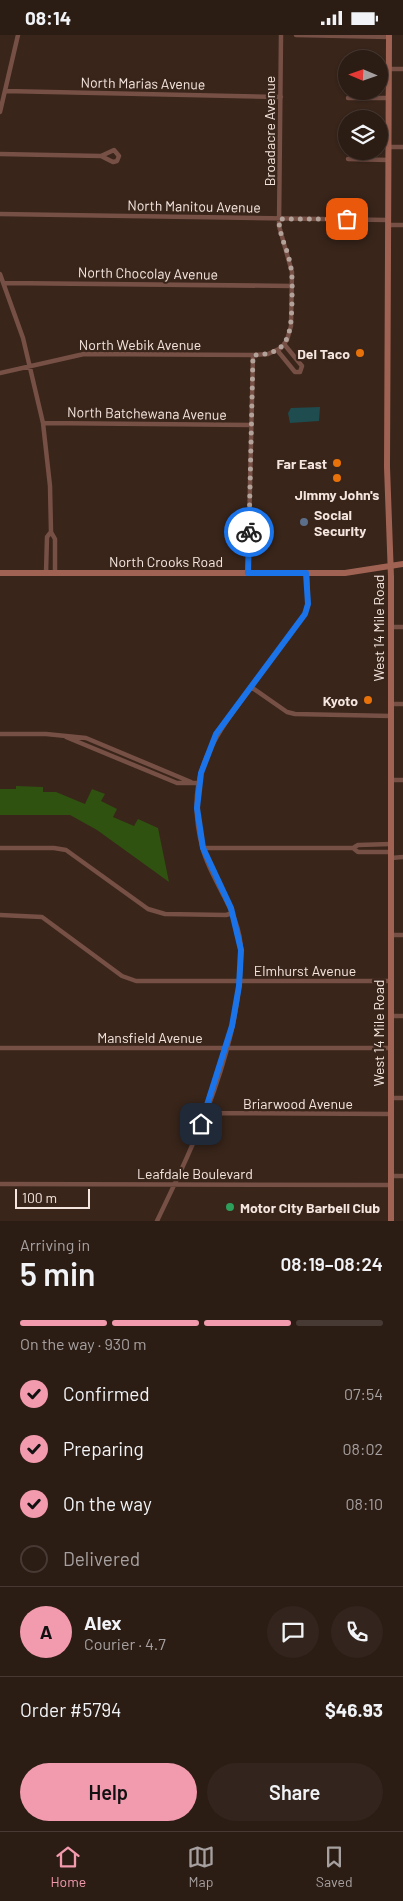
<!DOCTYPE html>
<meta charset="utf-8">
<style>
body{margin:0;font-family:Barlow,sans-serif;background:#33251d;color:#f1f3f6;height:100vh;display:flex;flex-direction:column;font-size:19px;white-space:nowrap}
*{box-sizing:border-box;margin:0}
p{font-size:16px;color:#a6a1a0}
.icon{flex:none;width:28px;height:28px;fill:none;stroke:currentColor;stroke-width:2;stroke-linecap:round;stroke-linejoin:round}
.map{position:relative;height:1186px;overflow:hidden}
.sheet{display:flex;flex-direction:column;background:#2b1c14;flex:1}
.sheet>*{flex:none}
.needle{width:32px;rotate:272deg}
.controls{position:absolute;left:338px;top:15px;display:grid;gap:10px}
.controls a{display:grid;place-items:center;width:50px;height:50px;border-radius:50%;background:#2b1c14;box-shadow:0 1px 4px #0004,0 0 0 1px #473a34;font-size:25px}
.scale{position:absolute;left:15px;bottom:12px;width:75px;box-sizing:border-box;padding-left:5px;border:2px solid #f4e6df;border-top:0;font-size:14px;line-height:18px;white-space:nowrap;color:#f4e6df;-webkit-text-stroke:4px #39251a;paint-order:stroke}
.pin{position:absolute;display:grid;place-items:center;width:42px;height:42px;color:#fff;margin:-21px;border-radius:10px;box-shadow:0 2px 8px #0006}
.courier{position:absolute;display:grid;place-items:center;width:50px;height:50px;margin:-25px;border:4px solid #1a73e8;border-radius:50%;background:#fff;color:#222;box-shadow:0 1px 6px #0007}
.summary em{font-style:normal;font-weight:600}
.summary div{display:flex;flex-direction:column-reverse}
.summary{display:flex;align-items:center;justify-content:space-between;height:85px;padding:0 20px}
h1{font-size:32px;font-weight:600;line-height:38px}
.bar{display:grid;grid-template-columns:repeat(4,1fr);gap:8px 5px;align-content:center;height:60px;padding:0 20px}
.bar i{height:6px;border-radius:4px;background:#473a34}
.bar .selected{background:#f29aae}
.bar p{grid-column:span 4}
.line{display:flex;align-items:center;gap:12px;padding:0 20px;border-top:1px solid #473a34}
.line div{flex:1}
.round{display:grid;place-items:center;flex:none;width:52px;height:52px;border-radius:26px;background:#33251d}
ol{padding:0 20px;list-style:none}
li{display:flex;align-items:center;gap:15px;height:55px}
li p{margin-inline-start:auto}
li .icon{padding:5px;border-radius:50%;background:#f29aae;color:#111;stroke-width:4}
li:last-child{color:#a6a1a0}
li i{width:28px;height:28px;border:2px solid #473a34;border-radius:50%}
.primary-button{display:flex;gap:10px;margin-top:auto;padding:10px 20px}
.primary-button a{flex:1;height:58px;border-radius:30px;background:#f29aae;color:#111;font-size:20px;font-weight:600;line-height:58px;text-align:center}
.primary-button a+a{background:#33251d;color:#f1f3f6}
.status{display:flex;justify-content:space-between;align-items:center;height:35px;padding:0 25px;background:#2b1c14;direction:ltr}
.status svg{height:14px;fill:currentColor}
.dock{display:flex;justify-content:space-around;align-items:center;height:70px;border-top:1px solid #473a34;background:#2b1c14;font-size:14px;color:#a6a1a0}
.dock a{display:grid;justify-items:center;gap:2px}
.dock .selected{color:#f29aae}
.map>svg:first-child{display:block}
.green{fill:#2f5210}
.water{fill:#1f4c4e}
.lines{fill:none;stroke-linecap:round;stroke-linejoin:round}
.minor{stroke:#764f45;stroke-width:4.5}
.secondary{stroke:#a06353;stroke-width:6}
.done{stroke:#b3a29a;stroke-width:5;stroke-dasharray:0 9}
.route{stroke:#1a73e8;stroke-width:6}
.food-dot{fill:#e8710a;stroke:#39251a;stroke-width:2}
.service-dot{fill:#5c6f8a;stroke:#39251a;stroke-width:2}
.leisure-dot{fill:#2e9e5b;stroke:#39251a;stroke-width:2}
.labels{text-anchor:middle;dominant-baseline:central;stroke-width:4.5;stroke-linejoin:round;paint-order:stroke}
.street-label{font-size:14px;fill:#f4e6df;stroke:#39251a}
.poi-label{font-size:14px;font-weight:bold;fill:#f4e6df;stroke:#39251a;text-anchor:end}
</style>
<div class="status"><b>08:14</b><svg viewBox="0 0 49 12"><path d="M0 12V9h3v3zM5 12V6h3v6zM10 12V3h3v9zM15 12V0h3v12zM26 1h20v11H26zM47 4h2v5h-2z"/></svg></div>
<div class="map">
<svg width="403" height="1186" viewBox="0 0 403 1186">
<rect width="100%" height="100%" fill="#39251a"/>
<path class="green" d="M0 703V754H16V751L43 752V757H56L85 769 92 754 105 759 101 766 117 774 113 782 134 791 138 784 158 793 169 847 97 795 70 780H0Z"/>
<path class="water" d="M320 372 319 386 290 388 288 378 291 373Z"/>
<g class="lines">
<path class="minor" d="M296 0 389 2
M389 34H403
M5 56 281 62
M348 63H389
M0 77 18 0
M388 112H403
M0 119 101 121 114 115 119 121 117 126 113 127 101 121
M348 124 388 125
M0 179 388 185
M388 190H403
M0 239 23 303 43 388 50 451 51 497 55 504V538
M4 248 292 251
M277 315 295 337H300L302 331 284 309
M0 338 84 319 253 320
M43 388 251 390
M46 538 47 502 51 497
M248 538 253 320 268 319 281 313 287 305 291 291 292 237 279 191 281 0
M391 592H403
M251 652 287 677 295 679 391 681
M391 669H403
M0 699H46L86 703 191 747
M66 702 177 748H199
M391 745H403
M0 813H54L66 815 148 874 165 879 226 880 233 878
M203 813H353L358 810 391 809
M353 813 358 817H391
M391 823 403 822
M0 880 42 882 122 941 136 946H391
M391 900H403
M391 981H403
M0 1013H391
M391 1063H403
M205 1078 391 1079
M391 1141H403
M0 1149 391 1150
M157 1186C197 1103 241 1011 241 917 241 878 213 850 203 815 183 742 211 707 251 652 269 628 287 603 305 579L308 569 307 538"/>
<path class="secondary" d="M389 0 387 432 391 542V1186
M0 538H345L403 529"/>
</g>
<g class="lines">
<path class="done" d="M249 497 253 320C290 320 291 298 292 267 292 254 293 241 290 228 287 212 279 201 279 184H347"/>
<path class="route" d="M201 1089 232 991 239 951 241 915 231 873 203 813 197 773 201 738 216 699 305 579 308 569 306 538H248L249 497"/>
</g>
<g class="food-dot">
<circle cx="360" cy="318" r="5"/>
<circle cx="337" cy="428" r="5"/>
<circle cx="337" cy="443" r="5"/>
<circle cx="368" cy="665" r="5"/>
</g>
<circle class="service-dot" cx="304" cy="487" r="5"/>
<circle class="leisure-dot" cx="230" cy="1172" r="5"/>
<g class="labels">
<g class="street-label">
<text transform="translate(143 48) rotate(1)">North Marias Avenue</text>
<text transform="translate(269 96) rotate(-90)">Broadacre Avenue</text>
<text transform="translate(194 171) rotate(1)">North Manitou Avenue</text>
<text transform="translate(148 238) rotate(1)">North Chocolay Avenue</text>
<text x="140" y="309">North Webik Avenue</text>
<text transform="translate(147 378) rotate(1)">North Batchewana Avenue</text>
<text x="166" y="526">North Crooks Road</text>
<text transform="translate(378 593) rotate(-90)">West 14 Mile Road</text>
<text x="305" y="935">Elmhurst Avenue</text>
<text transform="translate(378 998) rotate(-90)">West 14 Mile Road</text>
<text x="150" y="1002">Mansfield Avenue</text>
<text x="298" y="1068">Briarwood Avenue</text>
<text x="195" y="1138">Leafdale Boulevard</text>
</g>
<g class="poi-label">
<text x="350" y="318">Del Taco</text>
<text x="327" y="428">Far East</text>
<text x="337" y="459" text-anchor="middle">Jimmy John's</text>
<text x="314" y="479" text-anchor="start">Social<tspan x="314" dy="16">Security</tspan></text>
<text x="358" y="665">Kyoto</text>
<text x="240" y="1172" text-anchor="start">Motor City Barbell Club</text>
</g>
</g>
</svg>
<div class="controls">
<a><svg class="needle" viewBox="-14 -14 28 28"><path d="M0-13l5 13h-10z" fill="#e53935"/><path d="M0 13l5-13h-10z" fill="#a6a1a0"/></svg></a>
<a><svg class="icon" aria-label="layers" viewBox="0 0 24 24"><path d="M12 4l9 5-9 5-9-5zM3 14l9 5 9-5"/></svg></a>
</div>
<div class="scale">100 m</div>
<div class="pin" style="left:347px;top:184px;background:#ea580c"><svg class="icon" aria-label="bag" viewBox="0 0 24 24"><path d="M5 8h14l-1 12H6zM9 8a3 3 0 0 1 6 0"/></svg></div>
<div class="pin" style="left:201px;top:1089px;background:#1f2937"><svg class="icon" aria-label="home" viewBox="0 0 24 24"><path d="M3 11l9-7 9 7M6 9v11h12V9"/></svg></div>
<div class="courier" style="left:249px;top:497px"><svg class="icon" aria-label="bike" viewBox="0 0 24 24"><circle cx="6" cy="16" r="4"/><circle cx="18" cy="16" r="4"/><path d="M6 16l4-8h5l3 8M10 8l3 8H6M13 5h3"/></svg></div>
</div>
<section class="sheet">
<div class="summary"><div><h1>5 min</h1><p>Arriving in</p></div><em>08:19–08:24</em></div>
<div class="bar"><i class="selected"></i><i class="selected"></i><i class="selected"></i><i></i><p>On the way · 930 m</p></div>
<ol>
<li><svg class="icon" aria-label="check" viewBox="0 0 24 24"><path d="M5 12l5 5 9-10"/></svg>Confirmed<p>07:54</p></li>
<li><svg class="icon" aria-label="check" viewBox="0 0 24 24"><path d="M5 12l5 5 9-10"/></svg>Preparing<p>08:02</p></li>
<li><svg class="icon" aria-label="check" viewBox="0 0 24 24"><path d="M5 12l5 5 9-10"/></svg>On the way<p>08:10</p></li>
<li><i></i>Delivered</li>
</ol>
<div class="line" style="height:90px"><b class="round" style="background:#f29aae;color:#111">A</b><div><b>Alex</b><p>Courier · 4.7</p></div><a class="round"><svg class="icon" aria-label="chat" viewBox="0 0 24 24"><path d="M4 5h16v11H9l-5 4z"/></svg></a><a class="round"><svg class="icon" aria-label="phone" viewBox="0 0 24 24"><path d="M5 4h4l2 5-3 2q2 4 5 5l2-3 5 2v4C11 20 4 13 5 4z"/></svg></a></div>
<div class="line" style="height:65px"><div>Order #5794</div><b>$46.93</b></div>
<div class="primary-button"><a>Help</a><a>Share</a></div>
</section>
<nav class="dock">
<a class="selected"><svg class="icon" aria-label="home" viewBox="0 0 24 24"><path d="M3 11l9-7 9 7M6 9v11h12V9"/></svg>Home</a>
<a><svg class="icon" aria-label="map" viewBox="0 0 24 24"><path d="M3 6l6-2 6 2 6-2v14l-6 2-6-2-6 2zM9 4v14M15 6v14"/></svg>Map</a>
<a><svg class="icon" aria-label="saved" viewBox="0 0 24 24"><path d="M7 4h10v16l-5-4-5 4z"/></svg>Saved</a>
</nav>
